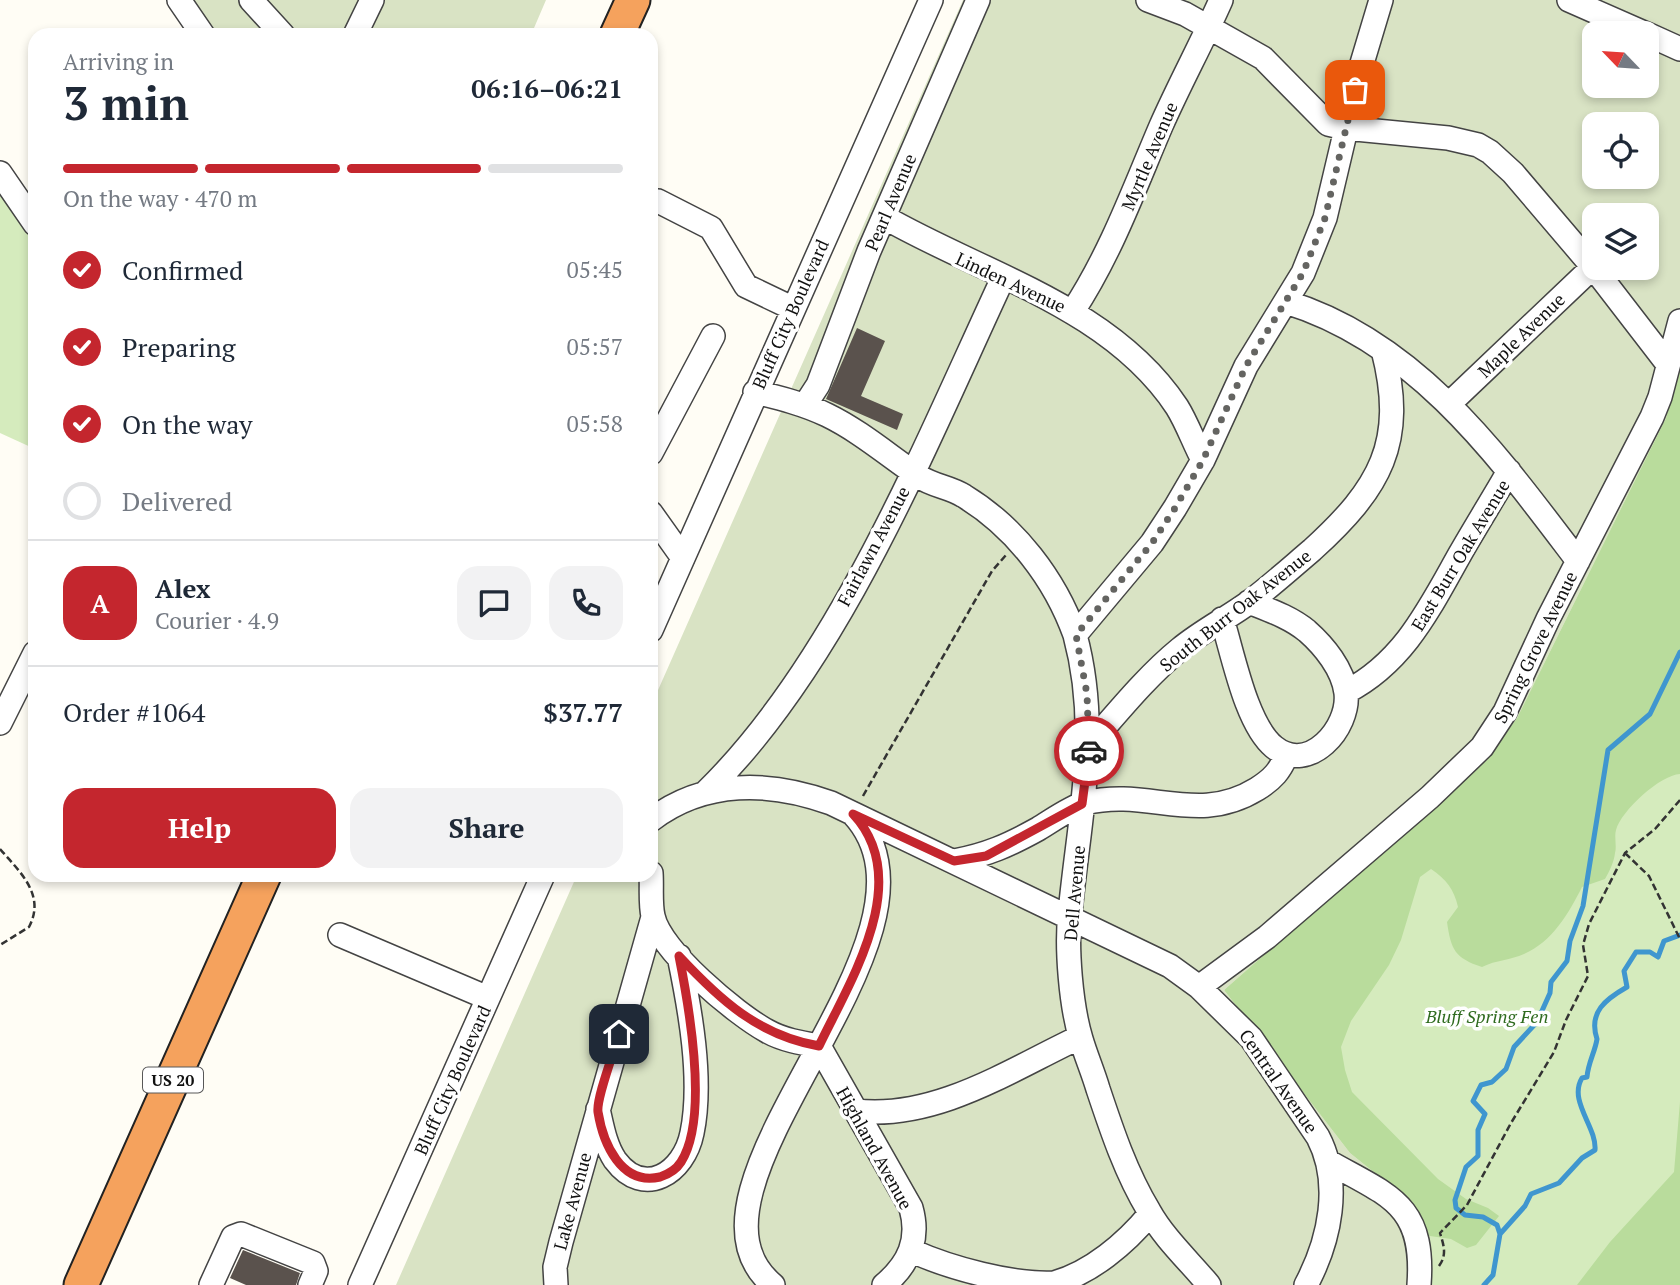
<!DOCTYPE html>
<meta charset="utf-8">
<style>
body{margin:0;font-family:"PT Serif",serif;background:#f2f2f3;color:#1f2937;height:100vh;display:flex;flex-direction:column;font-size:26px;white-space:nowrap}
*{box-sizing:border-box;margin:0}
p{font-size:23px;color:#747a83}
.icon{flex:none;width:38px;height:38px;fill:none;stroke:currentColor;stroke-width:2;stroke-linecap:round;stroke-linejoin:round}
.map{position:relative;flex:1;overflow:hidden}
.sheet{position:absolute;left:28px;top:28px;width:630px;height:854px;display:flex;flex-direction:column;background:#fff;border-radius:21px;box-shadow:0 4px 10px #0003}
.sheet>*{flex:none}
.needle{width:46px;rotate:295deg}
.buttons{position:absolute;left:1582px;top:21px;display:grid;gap:14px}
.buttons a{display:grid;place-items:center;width:77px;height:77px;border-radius:14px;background:#fff;box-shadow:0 4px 10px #0003;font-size:35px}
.pin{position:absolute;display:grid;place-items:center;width:60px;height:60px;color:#fff;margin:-30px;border-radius:14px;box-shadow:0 4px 10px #0006}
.courier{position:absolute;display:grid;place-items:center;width:70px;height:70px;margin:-35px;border:5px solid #c4262e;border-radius:50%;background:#fff;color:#222;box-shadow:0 2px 9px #0007}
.head em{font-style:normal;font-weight:600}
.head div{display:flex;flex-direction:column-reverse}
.head{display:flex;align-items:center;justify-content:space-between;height:119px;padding:0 35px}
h1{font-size:46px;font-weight:600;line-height:52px}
.bar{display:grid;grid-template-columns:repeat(4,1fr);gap:10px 7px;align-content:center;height:84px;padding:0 35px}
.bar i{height:9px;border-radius:5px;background:#e0e1e3}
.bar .active{background:#c4262e}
.bar p{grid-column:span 4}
.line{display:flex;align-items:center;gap:18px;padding:0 35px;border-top:2px solid #e0e1e3}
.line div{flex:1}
.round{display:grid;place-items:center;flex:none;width:74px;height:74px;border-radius:21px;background:#f2f2f3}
ol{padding:0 35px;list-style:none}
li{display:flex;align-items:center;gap:21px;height:77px}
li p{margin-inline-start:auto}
li .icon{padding:7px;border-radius:50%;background:#c4262e;color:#fff;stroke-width:4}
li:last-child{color:#747a83}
li i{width:38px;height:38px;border:4px solid #e0e1e3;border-radius:50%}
.primary-button{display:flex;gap:14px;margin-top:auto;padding:14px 35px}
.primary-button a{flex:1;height:80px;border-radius:21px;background:#c4262e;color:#fff;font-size:28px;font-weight:600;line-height:80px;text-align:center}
.primary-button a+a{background:#f2f2f3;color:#1f2937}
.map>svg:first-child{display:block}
.green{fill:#d5ebbd}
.forest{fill:#b9dc9c}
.cemetery{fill:#d9e3c4;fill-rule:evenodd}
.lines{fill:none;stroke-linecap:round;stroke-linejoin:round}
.stream{stroke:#3f96cf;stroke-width:5}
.building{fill:#5a524d}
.minor-casing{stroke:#444;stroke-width:26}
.highway-casing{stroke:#222;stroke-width:37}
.path{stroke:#333;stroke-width:2.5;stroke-dasharray:7 3.5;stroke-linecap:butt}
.minor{stroke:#fff;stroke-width:23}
.highway{stroke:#f5a25d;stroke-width:33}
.done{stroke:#646461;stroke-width:7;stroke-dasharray:0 12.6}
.route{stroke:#c4262e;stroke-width:9}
.labels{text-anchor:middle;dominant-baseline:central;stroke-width:7;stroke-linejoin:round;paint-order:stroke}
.shield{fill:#fff;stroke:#585858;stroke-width:2}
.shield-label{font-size:16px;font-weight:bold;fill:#111}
.street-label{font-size:18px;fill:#111;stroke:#fff}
.park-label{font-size:18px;font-style:italic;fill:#2f6b1f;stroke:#fff}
</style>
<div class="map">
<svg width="1680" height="1285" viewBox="0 0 1680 1285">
<rect width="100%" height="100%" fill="#fffdf5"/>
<path class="green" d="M0 193 35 245V449L0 433Z
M1680 358V1285H1428L1224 990Z"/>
<path class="forest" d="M1680 358V774C1660 775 1621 811 1616 830 1614 837 1617 846 1615 853 1614 862 1610 870 1605 879L1582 887C1569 913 1552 942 1524 954 1511 960 1496 960 1482 967 1455 958 1451 950 1447 922L1458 907C1454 889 1446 879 1431 869L1420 877 1401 940 1389 965 1351 1021 1341 1047 1345 1070 1352 1092 1438 1179 1466 1199 1488 1208 1499 1216 1476 1245 1467 1248 1451 1239 1423 1235 1414 1204 1350 1153 1224 990 1487 760 1517 718 1666 418Z
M1680 1102V1285H1577L1610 1242 1674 1172Z"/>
<path class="cemetery" d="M188 0H546L531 35H215Z
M963 0H1680V358L1666 418 1517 718 1487 760 1224 990 1350 1153 1414 1205 1429 1260 1428 1285H396L577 875H651V706ZM1594 33H1647V86H1594ZM1594 124H1647V177H1594ZM1594 215H1647V268H1594Z"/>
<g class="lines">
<path class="stream" d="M1500 1234 1525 1206 1531 1194 1559 1183 1582 1158 1595 1150C1597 1127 1568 1101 1582 1078L1587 1077C1588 1063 1595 1052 1597 1039 1588 1012 1606 999 1627 987L1624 971 1636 952H1650L1658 957 1664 941 1680 935
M1484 1285 1493 1275 1500 1234 1497 1225 1483 1217 1465 1215 1456 1208 1455 1200 1466 1167 1478 1156V1130L1485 1114 1473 1101 1481 1085 1492 1082 1506 1069 1514 1047 1537 1022 1550 993 1551 982 1567 961 1570 941 1583 906 1608 750 1650 714 1680 652"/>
</g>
<path class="building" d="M857 328 885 341 861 396 903 414 897 430 826 399Z
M243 1250 300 1273 296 1285H246L230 1278Z"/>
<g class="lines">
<g class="minor-casing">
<path id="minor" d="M179 0 203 35
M251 0 283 35
M1148 0 1185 14 1263 58 1328 124 1345 128 1448 138 1478 145 1490 152 1513 173 1593 267 1667 363
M1569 0 1644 33
M1647 34 1680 49
M355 35 372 0
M0 173 35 224
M658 201 711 228 746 286 792 308
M884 217C983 274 1111 307 1177 407 1187 423 1194 443 1203 460
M1286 302C1417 342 1499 457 1578 561
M1073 311C1111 253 1134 189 1161 126 1180 83 1202 43 1221 0
M755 392C780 398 804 404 827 415 860 431 889 456 920 477 933 486 950 487 964 496 1015 527 1055 579 1075 635
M1449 404 1593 267
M805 405 818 385 869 251 978 0
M651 453 713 336
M651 513 683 558
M1222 619C1233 654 1246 724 1274 747 1309 775 1350 728 1346 693 1343 669 1324 646 1307 631 1290 617 1269 610 1249 602
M651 630 931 0
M1346 692C1404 662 1429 609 1460 554 1476 526 1493 499 1509 471
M0 723 35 653
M1089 745C1118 712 1147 676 1180 649 1203 630 1228 618 1251 601 1272 585 1292 567 1312 550 1380 488 1407 443 1383 350
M706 792C839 662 925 445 1003 278
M651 820C705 779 770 781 831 803L1170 966 1199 987 1251 1038 1318 1137C1342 1183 1330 1240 1306 1285
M954 861C987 855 1009 845 1038 829 1053 820 1069 808 1085 803 1148 787 1197 826 1257 789 1273 779 1280 771 1287 754
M651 873C652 887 650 903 653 916 660 951 736 1014 767 1031 783 1040 801 1043 819 1046
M340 935 488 998
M1199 987 1267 937 1430 797 1482 747 1505 712 1548 619 1652 417 1660 397 1680 321
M819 1046 911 1208C920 1240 909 1264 884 1285
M598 1109C602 1126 605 1145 615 1160 644 1199 684 1173 692 1133 703 1080 690 1009 679 956
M856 1111C936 1120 1010 1070 1080 1037
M1329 1162C1389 1196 1425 1204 1419 1285
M912 1251C950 1268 1012 1285 1054 1283 1091 1273 1126 1243 1150 1214
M211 1285 233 1237 241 1234 313 1263 316 1271 310 1285
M360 1285 543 875
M556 1285 555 1267 561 1242 653 917
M773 1285C656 1188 967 937 853 814
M1209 1285C1189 1261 1164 1238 1149 1211 1126 1173 1112 1131 1098 1089 1093 1072 1086 1056 1081 1039 1071 1006 1066 948 1070 913 1079 817 1101 731 1075 635L1152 543 1175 508 1203 460 1246 366 1303 273 1325 218 1360 70 1381 0"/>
</g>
<g class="highway-casing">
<path id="highway" d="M617 35 633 0
M81 1285 264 875"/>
</g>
<path class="path" d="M863 796 992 571 1006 555
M0 849C20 872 46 895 29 927L0 945
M1625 853 1649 876 1680 939
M1439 1266C1447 1255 1444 1246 1440 1233L1467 1205 1511 1123 1554 1052 1566 1020 1588 976 1583 945 1589 924 1625 853 1655 829 1680 800"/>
<use href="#minor" class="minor"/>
<use href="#highway" class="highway"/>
</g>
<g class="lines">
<path class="done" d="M1089 751 1087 694 1076 635 1152 543 1175 508 1203 460 1246 366 1303 273 1325 218 1355 90"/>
<path class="route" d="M619 1034C615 1050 596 1098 598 1112 603 1143 621 1186 660 1177 669 1174 676 1170 681 1162 709 1118 689 1006 679 956 720 1000 758 1035 819 1046 850 981 915 880 853 814L954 861 986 856 1082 804 1089 751"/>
</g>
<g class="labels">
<rect class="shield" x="143" y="1067.5" width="60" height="25" rx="5"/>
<g class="shield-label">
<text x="173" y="1080">US 20</text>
</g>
<g class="street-label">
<text transform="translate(1149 156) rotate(-67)">Myrtle Avenue</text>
<text transform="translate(890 202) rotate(-67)">Pearl Avenue</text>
<text transform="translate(1011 282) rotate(25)">Linden Avenue</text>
<text transform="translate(790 314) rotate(-66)">Bluff City Boulevard</text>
<text transform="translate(1521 335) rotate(-44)">Maple Avenue</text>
<text transform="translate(873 546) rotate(-62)">Fairlawn Avenue</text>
<text transform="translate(1460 555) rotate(-59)">East Burr Oak Avenue</text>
<text transform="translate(1235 610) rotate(-38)">South Burr Oak Avenue</text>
<text transform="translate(1535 647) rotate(-64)">Spring Grove Avenue</text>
<text transform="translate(1074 893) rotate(-85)">Dell Avenue</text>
<text transform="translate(452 1080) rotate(-66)">Bluff City Boulevard</text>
<text transform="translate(1279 1081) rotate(55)">Central Avenue</text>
<text transform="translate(875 1148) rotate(61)">Highland Avenue</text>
<text transform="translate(572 1201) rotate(-75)">Lake Avenue</text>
</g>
<g class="park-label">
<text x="1487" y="1016">Bluff Spring Fen</text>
</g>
</g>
</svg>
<div class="buttons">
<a><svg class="needle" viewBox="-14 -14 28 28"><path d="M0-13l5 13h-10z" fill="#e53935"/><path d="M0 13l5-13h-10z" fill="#747a83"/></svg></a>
<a><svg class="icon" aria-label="locate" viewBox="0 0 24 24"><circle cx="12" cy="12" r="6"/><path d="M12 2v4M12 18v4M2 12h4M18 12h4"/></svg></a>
<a><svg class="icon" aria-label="layers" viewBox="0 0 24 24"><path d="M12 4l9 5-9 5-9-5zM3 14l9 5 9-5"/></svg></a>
</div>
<div class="pin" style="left:1355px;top:90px;background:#ea580c"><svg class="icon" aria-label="bag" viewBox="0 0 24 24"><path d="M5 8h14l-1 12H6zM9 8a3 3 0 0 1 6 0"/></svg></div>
<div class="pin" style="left:619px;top:1034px;background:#1f2937"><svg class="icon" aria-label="home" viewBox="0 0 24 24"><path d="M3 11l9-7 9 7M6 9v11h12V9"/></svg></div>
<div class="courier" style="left:1089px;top:751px"><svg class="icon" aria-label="car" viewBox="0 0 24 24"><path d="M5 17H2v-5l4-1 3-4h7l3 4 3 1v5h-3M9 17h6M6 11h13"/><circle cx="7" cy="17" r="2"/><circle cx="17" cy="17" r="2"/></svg></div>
<section class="sheet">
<div class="head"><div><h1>3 min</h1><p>Arriving in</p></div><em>06:16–06:21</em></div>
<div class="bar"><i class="active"></i><i class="active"></i><i class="active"></i><i></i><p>On the way · 470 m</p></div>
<ol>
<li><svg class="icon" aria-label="check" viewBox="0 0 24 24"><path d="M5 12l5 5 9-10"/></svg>Confirmed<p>05:45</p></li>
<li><svg class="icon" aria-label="check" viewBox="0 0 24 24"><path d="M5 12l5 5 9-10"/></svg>Preparing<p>05:57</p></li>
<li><svg class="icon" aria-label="check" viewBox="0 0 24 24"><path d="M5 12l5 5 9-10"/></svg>On the way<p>05:58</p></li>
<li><i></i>Delivered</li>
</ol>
<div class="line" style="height:126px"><b class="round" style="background:#c4262e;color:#fff">A</b><div><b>Alex</b><p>Courier · 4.9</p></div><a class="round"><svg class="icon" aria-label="chat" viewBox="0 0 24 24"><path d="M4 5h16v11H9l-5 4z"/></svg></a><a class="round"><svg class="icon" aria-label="phone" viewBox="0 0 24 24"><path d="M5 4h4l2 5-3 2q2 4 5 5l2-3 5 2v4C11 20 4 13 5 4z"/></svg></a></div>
<div class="line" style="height:91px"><div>Order #1064</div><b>$37.77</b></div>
<div class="primary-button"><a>Help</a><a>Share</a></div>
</section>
</div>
